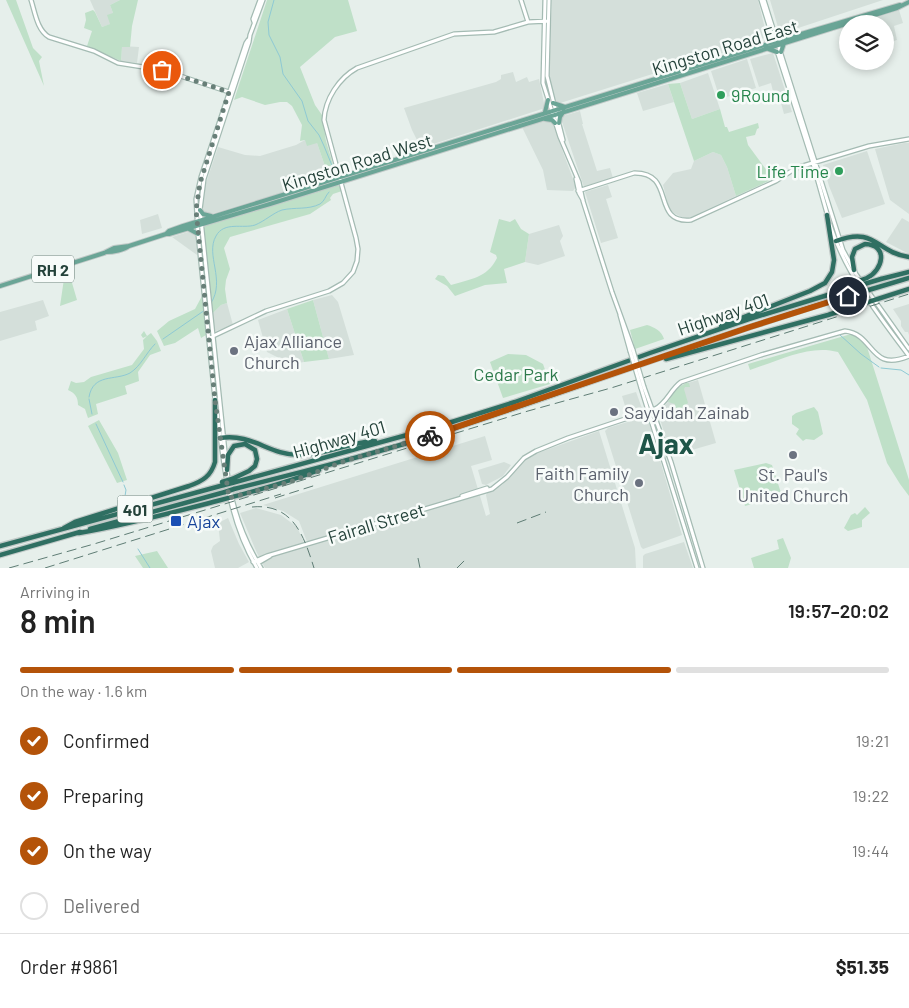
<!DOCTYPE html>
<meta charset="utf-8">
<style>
body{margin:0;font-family:Barlow,sans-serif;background:#f2f2f2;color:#222;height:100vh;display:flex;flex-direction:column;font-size:19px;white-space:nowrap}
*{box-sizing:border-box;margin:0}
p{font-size:16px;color:#767676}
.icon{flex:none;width:28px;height:28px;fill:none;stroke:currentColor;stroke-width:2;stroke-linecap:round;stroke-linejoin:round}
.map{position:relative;height:568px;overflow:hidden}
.sheet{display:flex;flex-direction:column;background:#fff;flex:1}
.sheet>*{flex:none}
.buttons{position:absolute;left:839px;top:15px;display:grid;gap:10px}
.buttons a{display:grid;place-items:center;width:55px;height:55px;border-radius:50%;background:#fff;box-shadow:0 2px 8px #0003;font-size:25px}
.pin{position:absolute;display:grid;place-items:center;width:42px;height:42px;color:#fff;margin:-21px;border:2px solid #fff;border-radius:50%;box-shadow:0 1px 5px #0007}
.courier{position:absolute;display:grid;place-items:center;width:50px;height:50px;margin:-25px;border:4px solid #b45309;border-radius:50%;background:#fff;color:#222;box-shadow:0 1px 6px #0007}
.summary em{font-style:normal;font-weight:600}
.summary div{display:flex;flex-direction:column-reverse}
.summary{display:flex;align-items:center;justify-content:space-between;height:85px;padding:0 20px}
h1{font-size:32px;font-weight:600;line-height:38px}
.bar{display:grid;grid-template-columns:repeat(4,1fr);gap:8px 5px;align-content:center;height:60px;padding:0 20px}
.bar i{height:6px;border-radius:4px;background:#e0e0e0}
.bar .active{background:#b45309}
.bar p{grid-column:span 4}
.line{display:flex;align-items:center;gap:12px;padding:0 20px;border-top:1px solid #e0e0e0}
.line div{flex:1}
ol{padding:0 20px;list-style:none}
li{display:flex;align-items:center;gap:15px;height:55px}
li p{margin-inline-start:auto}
li .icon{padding:5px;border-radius:50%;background:#b45309;color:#fff;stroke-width:4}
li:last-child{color:#767676}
li i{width:28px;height:28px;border:2px solid #e0e0e0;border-radius:50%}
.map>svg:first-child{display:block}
.built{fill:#d4dfda}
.green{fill:#bfe0c8}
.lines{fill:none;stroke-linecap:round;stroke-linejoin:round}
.stream{stroke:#8ec9d4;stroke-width:1}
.secondary-casing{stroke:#a4bbb3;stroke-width:5.5}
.primary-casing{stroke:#c2cac8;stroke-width:6}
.highway-casing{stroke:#c2cac8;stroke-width:7}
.secondary{stroke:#fff;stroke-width:3}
.primary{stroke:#6aa596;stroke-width:4}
.highway{stroke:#2f6f62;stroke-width:4.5}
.rail{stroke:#5f7d75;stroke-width:1;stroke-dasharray:10 5;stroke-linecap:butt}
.secondary-bridge-casing{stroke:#a4bbb3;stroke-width:5.5;stroke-linecap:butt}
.highway-bridge-casing{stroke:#c2cac8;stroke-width:7;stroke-linecap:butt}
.secondary-bridge{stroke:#fff;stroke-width:3}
.highway-bridge{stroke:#2f6f62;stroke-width:4.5}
.done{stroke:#687f78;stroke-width:5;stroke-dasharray:0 9}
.route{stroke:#b45309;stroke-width:6}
.leisure-dot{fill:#2e9e5b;stroke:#f7fbf9;stroke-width:2}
.worship-dot{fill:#6b7280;stroke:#f7fbf9;stroke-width:2}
.transit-dot{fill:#1a4fb4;stroke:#f7fbf9;stroke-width:2}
.labels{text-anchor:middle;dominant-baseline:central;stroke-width:5;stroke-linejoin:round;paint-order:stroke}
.shield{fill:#f7fbf9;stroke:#637a73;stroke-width:1}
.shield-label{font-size:16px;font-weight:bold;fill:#24423a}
.street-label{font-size:18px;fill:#24423a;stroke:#f7fbf9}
.leisure-label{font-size:18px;fill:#27864d;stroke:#f7fbf9;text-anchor:start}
.worship-label{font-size:18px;fill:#5b616d;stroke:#f7fbf9;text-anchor:start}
.park-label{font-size:18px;fill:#2d7a4b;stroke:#f7fbf9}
.transit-label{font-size:18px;fill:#164399;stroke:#f7fbf9;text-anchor:start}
.town-label{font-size:28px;font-weight:bold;fill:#1f5548;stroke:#f7fbf9}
</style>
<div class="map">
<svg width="909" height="568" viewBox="0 0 909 568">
<rect width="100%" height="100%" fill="#e6efeb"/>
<path class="built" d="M90 0H120L110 5 113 13 111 24 102 27Z
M552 0H758L767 37 711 57 697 60 557 104 549 78Z
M770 0H883L780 34Z
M899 10 903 23 894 26 897 40 885 44V24H858Z
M122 46 139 47 137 63 121 61Z
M773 53 792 112 784 114 781 103 776 104 771 83 759 87 750 59Z
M747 59 756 88 720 99 711 71Z
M513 72 516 82 527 77 529 82 539 79 545 108 421 148 412 130 404 108 496 82 501 79V75Z
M708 73 720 109 692 119 680 83Z
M668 84 674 102 643 111 637 93Z
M580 111 583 124H582L597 171 610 168 613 178 584 187 561 119 563 116Z
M547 120 554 123 560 144 576 187 573 191 547 190 543 170 522 127Z
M305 140 317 143 329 178 208 215 202 213 205 186 218 147 245 155 260 156 296 145Z
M904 143H909V214L890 200 875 149Z
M867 151 885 204 842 218 829 186 823 165Z
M713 152 721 155 727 167 736 196 689 218H683L672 212 669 208 663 185 673 173 691 169 694 161Z
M608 185 612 197 606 199 618 238 601 243 585 192Z
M158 214 162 228 142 234 140 220Z
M902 218 909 222V254L886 242Z
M559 225 563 236 560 241 565 256 538 265 525 262 529 234Z
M191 231 196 234 197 255 172 237Z
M332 295 338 302 354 355 329 359 313 300Z
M43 300 49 316 35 321 37 330 0 341V312Z
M227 303 233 325 216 331 214 330 211 315 221 305Z
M909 304V335L908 332H905L901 326V321L893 309Z
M287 309 304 362 291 364 267 352 258 320Z
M698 380 716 443 671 456 658 412 668 402 676 389 681 385Z
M636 392 643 411 628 416 622 396Z
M647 416 682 535 643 549 641 547 605 431 608 428Z
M599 431 635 548 636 568H265L257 553 240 513 256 508 281 515 297 527 306 547H309L299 521 283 511 263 505 485 436 492 460 471 466 486 516 490 514 486 495 487 493 502 485 522 462 535 454Z
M504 462 511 465 503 476 486 485 482 484 478 470Z
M228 518 239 544 249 562 238 568H215L211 551 213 546 220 541 218 523Z
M684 542 693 568H643V556L645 554Z"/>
<path class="green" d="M6 0H16L33 48 42 57 39 61 44 86Z
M120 0H138L132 26 130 47H122L121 61 87 46 92 31 84 28 86 20 85 13 93 10 95 12 102 27 110 24 107 15 113 13 110 5Z
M267 0H348L357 31 335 37 300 67 315 105 322 115 326 141 336 175 329 178 317 143 307 146 305 140 300 141 302 125 292 106 287 102H280L265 105 242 97 234 100Z
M680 83 692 119 720 109 725 127H727L729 132 758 123 759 128 757 129 755 135 746 137 748 145 773 179 736 196 727 167 721 155 713 152 694 161 668 84Z
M336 185 339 186 342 191 333 194 330 198 331 200 310 214 230 237 224 248 230 269 226 280 225 289 227 303 221 305 211 315 204 228 206 225Z
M499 219 510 222 515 219 521 229 529 234 525 262 504 269 507 283 485 285 455 296 447 286 435 279 438 275 444 276 451 285C471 279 487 278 497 258L496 255 490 252Z
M68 269 77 300 60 306 65 272Z
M202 296 203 297 206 335 201 338 198 328 175 343 164 346 157 331 169 321 195 309Z
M313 300 329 359 304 362 287 309Z
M647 325C654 327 662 331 664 339L635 349 630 330Z
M144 331 147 336 151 333 157 341 161 351 150 355 138 372 139 381 125 386 127 394 96 404 98 414 88 418 85 409 78 405C78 397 75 393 68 390L71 381 76 383 84 382 91 377 132 365 144 349 143 340 147 336 143 338 141 335Z
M851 334 860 338 867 347 909 480V496L900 484 887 463 867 400 838 352C809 344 778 361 750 370L748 364Z
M508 354 526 355 543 364 550 384 503 398 490 362Z
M686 383H689L690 387H685L684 389 688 403 682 408 675 409V404L668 402 676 389Z
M814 407 818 412 823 434 814 440 806 439 803 441 796 434 799 429 792 424V416L796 413Z
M99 420 118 453 127 480 117 483 88 426Z
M766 463 772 465 782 496 745 506 734 470Z
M865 507 870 513 862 520V527L848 531 844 528 851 515 855 513 857 515Z
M783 538 791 558 788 568H754L751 558 779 549 777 540Z
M157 551 168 568H143L135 556Z"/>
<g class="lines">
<path class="stream" d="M274 0 268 22 269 35 280 57 283 74 302 101 308 121 319 135 324 146 333 168V175
M211 303C226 280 205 255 216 236 224 221 243 229 255 225 265 221 273 213 282 210 295 207 308 210 320 204 325 201 325 196 329 192
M840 335 861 354 879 367
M163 339 205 310
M881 368 901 370 909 375
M89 397C93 373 115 381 130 373 141 366 146 353 155 344
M89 399 92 414
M96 424 123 482
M124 485 126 490 125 496
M138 549 150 568"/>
<g class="secondary-casing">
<path id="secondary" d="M31 0C35 12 37 30 49 37L94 51 118 63 162 70 229 92
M521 0 528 22
M545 0 543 83 560 137 579 182 583 201 612 292 633 350
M549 0 547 76 563 140
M761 0 774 42
M764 0 843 250 856 274 909 349
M254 22 253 19 260 0
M777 51 812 160 828 217
M576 179 579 193 583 200
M578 191 634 173C677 172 650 224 691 220L776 181 796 168 869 146 909 139
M830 225C846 274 879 316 909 356
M620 315 630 351
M209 338 266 311 329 291 343 283 353 272 357 261 358 249 356 238 324 120C325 99 339 78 357 68L454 34 494 32 528 22 548 21
M644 387 671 462 703 568
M641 388 697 568
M215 400 198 234 196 199 201 177 246 43 248 40
M217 411C224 466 228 519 257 568
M226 461 200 210 204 179 249 42 250 35 263 0
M227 470C231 504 243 539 261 568
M462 496 487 488
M253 562 267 556 492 489 507 477 524 458 536 451 568 438 655 409C667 403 670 390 681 382L761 355 845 331C875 334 869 373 909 356
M258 563 270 556"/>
</g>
<g class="primary-casing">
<path id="primary" d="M773 30 780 36 786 38
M767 43 770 31
M766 48 777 52
M781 52 784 43
M553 103 565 107
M545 112 548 100
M545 119 552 120 555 123
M559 123 560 117 564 111
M200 210 203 214 211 216
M189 229 198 234
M166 234 169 231 183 226 774 42 900 5
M106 252C113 252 124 250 129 246L166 234H169L270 204 897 8 909 2
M0 286 104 253 114 248 129 246"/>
</g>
<g class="highway-casing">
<path id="highway" d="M836 241C876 226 875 252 909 257
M854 270 852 257 855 249 865 244C889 245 883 270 867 278
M881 279 909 272
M872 289 909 278
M721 326 810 291 825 283 832 272 834 260 827 215
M666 359 828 315 909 289
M220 438C253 433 268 455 299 455 325 455 350 442 375 441
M227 470 228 455 234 446 245 444 255 450 257 459 255 466 249 471 232 479
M232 483 436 427 515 402 650 353 749 319 854 287
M234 489C306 471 378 453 449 430 585 385 720 334 858 293
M64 528 75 522 189 486C203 481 211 476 215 462V400
M90 529 225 492
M79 533C126 525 171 513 217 501 252 492 286 483 319 470
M0 546 224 485
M0 555 80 532"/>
</g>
<use href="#secondary" class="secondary"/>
<use href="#primary" class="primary"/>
<use href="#highway" class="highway"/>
<path class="rail" d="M275 498 316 485
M252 507C293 503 304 536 314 568
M517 523 546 512
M418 558 420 568
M9 568 94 544 528 411 611 388 909 294
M45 568 281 494
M457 568 465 560"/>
<g class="secondary-bridge-casing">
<path id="secondary-bridge" d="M633 350 644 387
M630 351 641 388"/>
</g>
<g class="highway-bridge-casing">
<path id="highway-bridge" d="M853 283 867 278
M854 287 881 279
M858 293 872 289
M222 482 232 479
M224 485 232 483
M225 492 234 489"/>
</g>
<use href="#secondary-bridge" class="secondary-bridge"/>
<use href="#highway-bridge" class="highway-bridge"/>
</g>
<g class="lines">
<path class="done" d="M162 70 229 92 200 183 196 210 215 400 229 498 290 482 345 461 430 436"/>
<path class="route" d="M430 436 750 327 848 296"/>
</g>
<g class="leisure-dot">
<circle cx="721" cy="95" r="5"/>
<circle cx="839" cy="171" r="5"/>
</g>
<g class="worship-dot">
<circle cx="234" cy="351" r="5"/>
<circle cx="614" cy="412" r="5"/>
<circle cx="793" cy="455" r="5"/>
<circle cx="639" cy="483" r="5"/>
</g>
<rect class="transit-dot" x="170" y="515" width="12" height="12" rx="2.5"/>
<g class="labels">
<g class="shield">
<rect x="32" y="255.5" width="42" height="27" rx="4"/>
<rect x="117.5" y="495.5" width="35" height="27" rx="4"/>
</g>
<g class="shield-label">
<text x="53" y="269">RH 2</text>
<text x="135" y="509">401</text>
</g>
<g class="street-label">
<text transform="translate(725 47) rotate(-17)">Kingston Road East</text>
<text transform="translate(357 162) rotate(-17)">Kingston Road West</text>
<text transform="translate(723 314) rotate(-19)">Highway 401</text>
<text transform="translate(339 439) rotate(-16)">Highway 401</text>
<text transform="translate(376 523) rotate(-17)">Fairall Street</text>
</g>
<g class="leisure-label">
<text x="731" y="95">9Round</text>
<text x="829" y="171" text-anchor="end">Life Time</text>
</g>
<g class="worship-label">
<text x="244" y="341">Ajax Alliance<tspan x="244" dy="21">Church</tspan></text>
<text x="624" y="412">Sayyidah Zainab</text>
<text x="629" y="473" text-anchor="end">Faith Family<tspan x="629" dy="21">Church</tspan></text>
<text x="793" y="474" text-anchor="middle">St. Paul's<tspan x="793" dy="21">United Church</tspan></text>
</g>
<g class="park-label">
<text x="516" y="374">Cedar Park</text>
</g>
<g class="transit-label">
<text x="187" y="521">Ajax</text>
</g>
<g class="town-label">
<text x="666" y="443">Ajax</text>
</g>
</g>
</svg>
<div class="buttons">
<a><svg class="icon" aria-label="layers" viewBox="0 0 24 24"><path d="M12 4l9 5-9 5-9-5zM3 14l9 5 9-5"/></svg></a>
</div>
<div class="pin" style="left:162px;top:70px;background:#ea580c"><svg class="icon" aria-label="bag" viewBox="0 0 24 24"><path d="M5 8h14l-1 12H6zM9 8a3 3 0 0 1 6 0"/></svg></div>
<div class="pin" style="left:848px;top:296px;background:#1f2937"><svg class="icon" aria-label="home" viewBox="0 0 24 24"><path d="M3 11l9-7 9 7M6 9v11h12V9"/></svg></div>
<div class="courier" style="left:430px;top:436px"><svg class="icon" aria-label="bike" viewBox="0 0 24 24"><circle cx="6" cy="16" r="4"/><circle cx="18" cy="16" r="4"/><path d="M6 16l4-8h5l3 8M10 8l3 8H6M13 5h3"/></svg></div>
</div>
<section class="sheet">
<div class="summary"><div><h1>8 min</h1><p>Arriving in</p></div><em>19:57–20:02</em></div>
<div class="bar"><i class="active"></i><i class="active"></i><i class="active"></i><i></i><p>On the way · 1.6 km</p></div>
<ol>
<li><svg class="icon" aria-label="check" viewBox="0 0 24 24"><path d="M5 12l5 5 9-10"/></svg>Confirmed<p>19:21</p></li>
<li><svg class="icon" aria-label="check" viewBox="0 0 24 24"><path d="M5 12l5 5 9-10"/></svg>Preparing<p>19:22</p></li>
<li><svg class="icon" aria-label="check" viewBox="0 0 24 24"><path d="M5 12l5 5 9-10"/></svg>On the way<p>19:44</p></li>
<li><i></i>Delivered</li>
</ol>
<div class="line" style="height:65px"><div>Order #9861</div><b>$51.35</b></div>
</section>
